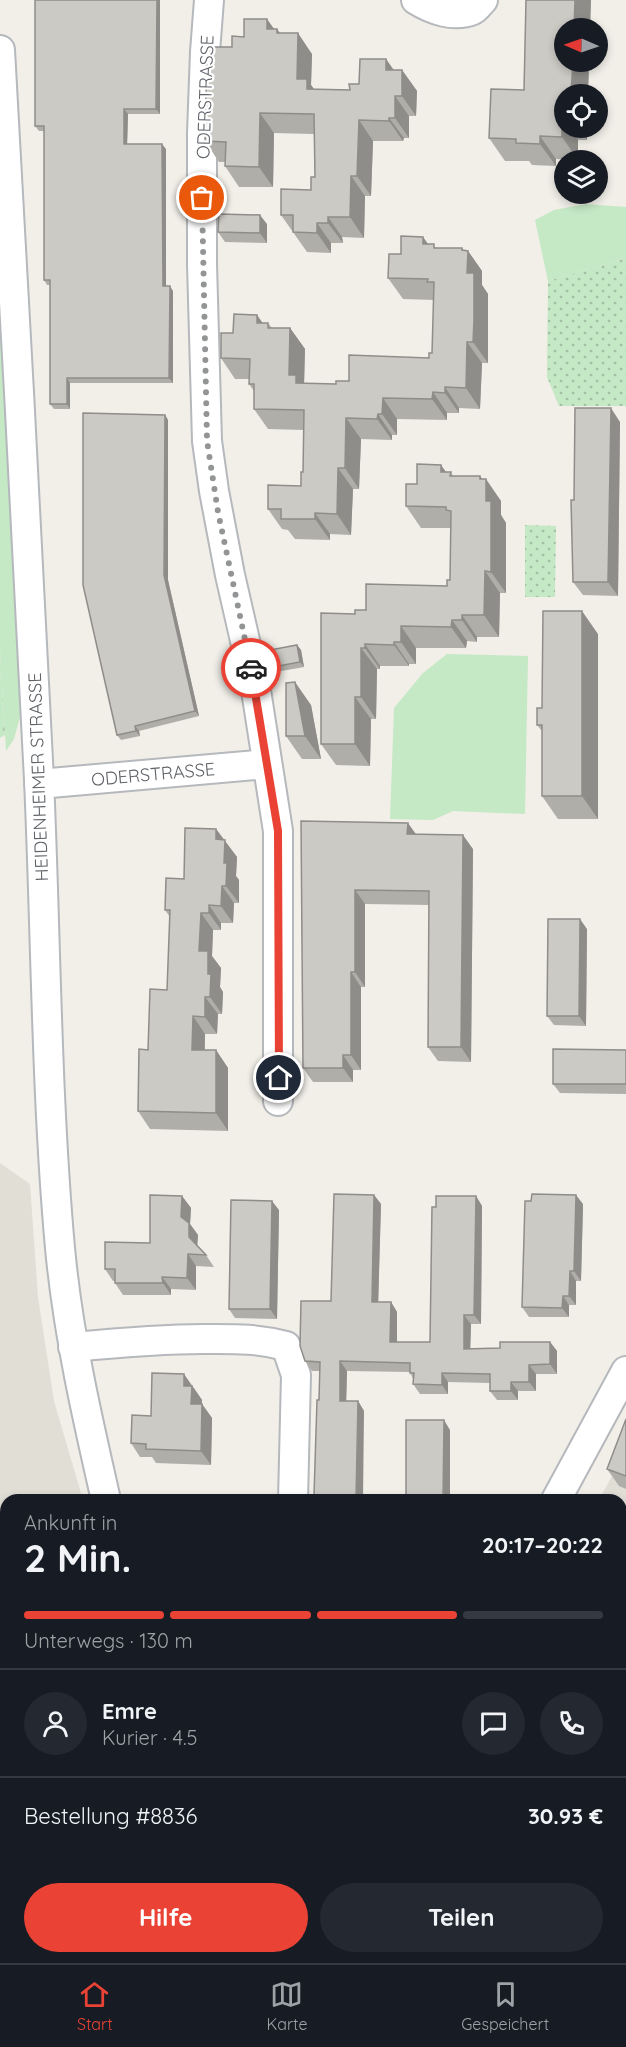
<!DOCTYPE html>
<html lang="de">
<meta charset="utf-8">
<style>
body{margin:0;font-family:Quicksand,sans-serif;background:#242831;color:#f1f3f6;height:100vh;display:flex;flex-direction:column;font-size:22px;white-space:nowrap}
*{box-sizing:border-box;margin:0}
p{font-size:20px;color:#9ea1a6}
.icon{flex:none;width:33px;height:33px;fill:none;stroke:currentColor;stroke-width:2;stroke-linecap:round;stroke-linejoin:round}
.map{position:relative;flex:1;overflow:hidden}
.drawer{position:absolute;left:0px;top:1494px;width:627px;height:470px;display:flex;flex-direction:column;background:#171b24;border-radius:18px 18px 0 0;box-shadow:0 3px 9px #0003}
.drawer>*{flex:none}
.needle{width:39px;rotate:272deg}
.fabs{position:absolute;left:554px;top:18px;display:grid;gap:12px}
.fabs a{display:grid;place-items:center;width:54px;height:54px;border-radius:50%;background:#171b24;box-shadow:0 3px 9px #0003;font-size:30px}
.pin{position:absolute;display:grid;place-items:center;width:51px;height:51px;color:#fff;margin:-26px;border:3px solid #fff;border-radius:50%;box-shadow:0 2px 6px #0007}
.courier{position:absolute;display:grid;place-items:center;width:60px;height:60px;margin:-30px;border:4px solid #ea4335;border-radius:50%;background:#fff;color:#222;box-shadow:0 2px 8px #0007}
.overview em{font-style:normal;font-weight:700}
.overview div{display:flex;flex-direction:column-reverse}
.overview{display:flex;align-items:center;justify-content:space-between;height:102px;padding:0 24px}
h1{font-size:39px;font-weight:700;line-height:45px}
.bar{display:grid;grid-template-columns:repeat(4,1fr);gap:9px 6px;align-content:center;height:72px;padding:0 24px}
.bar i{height:8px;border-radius:4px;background:#363941}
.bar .on{background:#ea4335}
.bar p{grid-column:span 4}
.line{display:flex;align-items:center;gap:15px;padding:0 24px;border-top:2px solid #363941}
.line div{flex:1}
.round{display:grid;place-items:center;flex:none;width:63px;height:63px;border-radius:32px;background:#242831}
.primary-button{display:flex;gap:12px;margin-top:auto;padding:12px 24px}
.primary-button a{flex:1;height:69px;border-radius:36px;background:#ea4335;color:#fff;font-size:24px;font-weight:700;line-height:69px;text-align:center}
.primary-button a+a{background:#242831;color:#f1f3f6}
.dock{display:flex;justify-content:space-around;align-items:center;height:84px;border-top:2px solid #363941;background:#171b24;font-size:16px;color:#9ea1a6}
.dock a{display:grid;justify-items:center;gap:3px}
.dock .on{color:#ea4335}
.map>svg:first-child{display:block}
.education{fill:#e1ded6}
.grass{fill:#c5e8c5}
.forest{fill:url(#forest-firs)}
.park{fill:url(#park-dots)}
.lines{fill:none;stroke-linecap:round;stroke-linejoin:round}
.minor-casing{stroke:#b5b8bc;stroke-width:32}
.minor{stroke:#fff;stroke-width:28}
.wall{fill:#afaea9}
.shaded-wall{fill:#8f8d8a}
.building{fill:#cccac5;stroke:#8f8d8a;stroke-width:1.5}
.done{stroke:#929495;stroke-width:6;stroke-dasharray:0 10.8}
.route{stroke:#ea4335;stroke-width:8}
.labels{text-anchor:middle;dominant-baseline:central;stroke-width:4.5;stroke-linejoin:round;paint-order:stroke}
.street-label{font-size:18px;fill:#5f6368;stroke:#fff}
</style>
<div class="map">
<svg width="626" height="1963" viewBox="0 0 626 1963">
<defs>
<pattern id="forest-firs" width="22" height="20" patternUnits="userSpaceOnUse" patternTransform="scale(1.5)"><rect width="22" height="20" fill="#c5e8c5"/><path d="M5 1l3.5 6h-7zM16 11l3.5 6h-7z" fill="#a3c0a4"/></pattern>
<pattern id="park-dots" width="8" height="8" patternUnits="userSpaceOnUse" patternTransform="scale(1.5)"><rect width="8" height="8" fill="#c5e8c5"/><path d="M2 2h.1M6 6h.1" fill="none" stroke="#a3c0a4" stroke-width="1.8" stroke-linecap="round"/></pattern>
</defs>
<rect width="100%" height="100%" fill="#f1efe8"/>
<path class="education" d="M0 1163 30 1184 38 1297 54 1401 83 1500H6V1958H210V1963H0Z
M626 1450V1963H361L363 1958H621V1500H599Z"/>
<path class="grass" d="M586 204 626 207V258L548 281 535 220 554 210Z
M0 291 22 710 14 739 6 751 0 650Z
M447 654 528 656 525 814 453 811 433 820 390 819 394 708 423 673Z
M250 1958H306L307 1963H250Z"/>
<path class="forest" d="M0 650 5 735 0 738Z
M210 1958H250V1963H210Z"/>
<path class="park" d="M626 258V406H559L547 377 548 281Z
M525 525 556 526 555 597H525Z"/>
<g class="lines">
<g class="minor-casing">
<path id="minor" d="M209 0 205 52 202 133V264L207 441 214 491 230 575 255 684 278 831V1101
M416 0C432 10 454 18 473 10 476 9 480 3 483 0
M0 50C13 293 28 537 39 780 46 936 46 1093 60 1248 68 1334 87 1417 106 1500
M39 784 267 764
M73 1347C116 1343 159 1339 203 1339 233 1339 256 1338 286 1346L296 1375 293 1500
M556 1500 626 1371
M328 1963 331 1958"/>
</g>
<use href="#minor" class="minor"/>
</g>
<path class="wall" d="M160 0V114H128L127 144 166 149V286L173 291V383H70V409H54L50 404V285H47L44 280V131H39L35 126Z
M526 0H591L590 28H564V62H589L588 94H564V128H587V140H578V160L556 159V166L532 165 529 161H505L489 138 524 90Z
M275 29H277L280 33 312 54 311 85 314 89 350 90 359 84 386 59 394 70H402L417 91 416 116H409V138H404L403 141H373L371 196H365L364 238 342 237 343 243H331V253L307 252 281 215 311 190 315 177 314 134 274 133 273 187H239L225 166V162H219L205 141 232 47 244 37Z
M267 224V243L225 242 218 232Z
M423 237 428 244 437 248H462L463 250 468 251 482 271V285L488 294V363H482L480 409 459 408V413H447V420L397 419V435H392V440L361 439 359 489H353L351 535 330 534V540L295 539 288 530 282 529 268 509 301 486 303 472 304 430 268 429 254 409V391L249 384 250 379H235L221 358 233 333 257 315 262 323H268L272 328H290L305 349 304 384H336L429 358 432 353 434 300 403 299 388 278 401 254Z
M165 415 168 420V580L199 716 139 731 140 736 121 740 117 735Z
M620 422 618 596 583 595 573 582 574 500Z
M441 465 445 472H451L453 476 482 479 501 501V515L506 523V593H500L499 637H477V642L467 641 466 648H416V664H409V666H380V669H377L376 719H371L370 766 336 765 321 744 355 614 447 586 450 580 451 528H421L406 506 417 484Z
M598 634V819H558L542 796V731L537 725Z
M297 645 301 650 304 667 276 672 273 667Z
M311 705 321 759H302L286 736Z
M301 821 415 834 473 849 471 1062 438 1061 428 1047 429 905 365 904V987H361V1070H353V1082H313L303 1068Z
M216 829 237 857 236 876 239 880V903H234L233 923H221V930H213L212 956 221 968 220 987 223 992 222 1014H218L217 1034H205V1050H216L228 1068V1131L150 1129 138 1111 148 1050 167 990 170 917 165 910 184 879Z
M587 929 586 1026 554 1025 547 1016Z
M626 1050V1094L560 1093 553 1084Z
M374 1195 381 1204 378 1302H391L397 1312V1342H430L436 1207 476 1196 482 1206 481 1324H471L470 1349 500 1348 550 1342 557 1351V1374H536V1391H518V1400H497L490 1391V1383L448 1382V1394H420L413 1384V1379L410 1372 347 1371 346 1401H358L364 1411 318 1500 314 1495 320 1371H312L305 1361 331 1301Z
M182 1196 191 1208 190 1224 198 1235 197 1246 206 1255 214 1267 196 1266V1290L171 1289V1295H123L115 1283V1281H113L105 1269 150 1243Z
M583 1204 581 1281H576V1305H569V1317H529L522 1307Z
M279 1210 277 1319 235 1318 229 1309Z
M194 1388 202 1400 201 1404H202L212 1418 211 1465 156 1463 152 1457H140L131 1443 151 1416Z
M626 1419V1489L619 1486 607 1469Z
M621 1567 626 1569V1738L621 1736Z"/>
<path class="shaded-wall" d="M157 0H160V114L156 109Z
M575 0H591L590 28H574Z
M267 19 277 33V29L291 50 267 29Z
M298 33 312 54 311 85 321 99V109L297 79Z
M386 59 400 80 386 70Z
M573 62H589L588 94H571Z
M402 70 417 91 416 116 402 96Z
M395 96 409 116V138L395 118Z
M124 109 128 114 127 149 124 144Z
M260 113 274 133 273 187 259 167Z
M562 117 564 119V128H570L578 140V160L562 137Z
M389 118 404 138 403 141 389 121Z
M359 120 373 141 371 196 357 176Z
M578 128H587V140Z
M540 136 556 159V166L540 144Z
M162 144 166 149V291L163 286Z
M351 176 365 196 364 238 350 217Z
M260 215 267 224V243L260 233Z
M328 217 342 237 343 243 328 223Z
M317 223 331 243V253L317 233Z
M423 237 437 257 423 244Z
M462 248 467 257 468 251 482 271V285L488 294V363L473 342 467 273Z
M170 286 173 291V383L169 378Z
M257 315 272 336 257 323Z
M290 328 305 349 304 386 311 404 289 375Z
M467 342 482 363 480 409 466 388Z
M67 378 70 383V409L67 404Z
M445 387 459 408V413L445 393Z
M433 392 447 413V420L432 399Z
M383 398 397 419V435L382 414Z
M611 408 620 422 618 596 608 582Z
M378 414 392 435V440L377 419Z
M165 415 168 420V580L199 716 195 711 164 575Z
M346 418 361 439 359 489 345 468Z
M441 465 456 486 441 472Z
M338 468 353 489 351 535 337 514Z
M480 476 486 484V479L501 501V515L506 523V593L491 572 486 501 480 479Z
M315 513 330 534V540L315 519Z
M485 571 500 593 499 637 484 615Z
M582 611 598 634V819L582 796Z
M462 615 477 637V642L462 620Z
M452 620 467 641 466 648 451 627Z
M401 626 416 648V664L401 642Z
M394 642 409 664V666L394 645Z
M365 644 380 666V669L365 648Z
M297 645 301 650 304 667 300 662Z
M361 648 377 669 376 719 361 697Z
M295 682 311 705 321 759 305 736Z
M355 697 371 719 370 766 355 744Z
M135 726 139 731 140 736 136 731Z
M408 823 418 837 407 834Z
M216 829 237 857 236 876 239 880V903L226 886 224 863 216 839Z
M463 835 473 849 471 1062 461 1047Z
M222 886 234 903 233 923 221 906Z
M355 890 365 904V987L355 972Z
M209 905 221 923V930L209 913Z
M201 913 213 930 212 956 221 968 220 987 223 992 222 1014 210 997 208 974 199 951Z
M580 919 587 929 586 1026 579 1016Z
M351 972 361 987V1070L351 1055Z
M205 997 218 1014 217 1034 205 1017Z
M193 1016 205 1034 204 1068 192 1050Z
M216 1050 228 1068V1131L216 1113Z
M343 1055 353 1070V1082L343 1068Z
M374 1195 381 1204 378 1311 372 1302Z
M576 1195 583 1204 581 1281 574 1271Z
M182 1196 191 1208 190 1224 198 1235 197 1249 189 1237 181 1217Z
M476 1196 482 1206 481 1324 474 1315Z
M272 1201 279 1210 277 1319 270 1309Z
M188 1254 196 1266V1290L187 1278Z
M570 1271 576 1281V1305L569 1296Z
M162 1277 171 1289V1295L163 1283Z
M563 1296 569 1305V1317L562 1308Z
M391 1302 397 1312V1351L390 1342Z
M464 1315 471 1324 470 1358 464 1349Z
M550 1342 557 1351V1374L550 1364Z
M340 1361 347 1371 346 1410 340 1401Z
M529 1365 536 1374V1391L529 1382Z
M442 1373 448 1382V1394L442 1385Z
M184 1374 202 1400 201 1418 191 1404 184 1386Z
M511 1382 518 1391V1400L511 1391Z
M358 1401 364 1411 363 1500H356Z
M202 1404 212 1418 211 1465 201 1451Z
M444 1420 450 1430V1500H443Z
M6 1927V1958H10L9 1963H1Z"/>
<path class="building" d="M35 0H157L156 109H124V144H162L163 286H170L169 378H67V404H50V280H44V126H35Z
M526 0H575L574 28H564V62H573L571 94H564V117H562V137L540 136V144L516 143V139L489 138 491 89 524 90Z
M244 19H267V29H277V33H298L297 79H307V89L350 90 349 84H359L360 59H386V70H402V96H395V118H389V121L359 120 357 176H351L350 217H328V223H317V233L293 232V215H281V189L311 190V177H315L314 114 260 113 259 167 225 166 226 142 205 141 207 47H232V36L244 37Z
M219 214 260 215V233L218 232Z
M401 236 423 237V244H434V248H462V250L468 251 467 273H474V320L473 342H467L466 388 445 387V393L433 392 432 399 383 398 382 414H378L377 419 346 418 345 468H338L337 514 315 513V519H281V509H268V485L301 486V472H303L304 410 254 409V384H249L250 359 221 358V333H233L234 314 257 315V323H268V328H290L289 375H296V383L336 384V381H349V355L429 358V353H432L434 282H427L428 279 388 278 389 254H401Z
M575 408H611L608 582H573L571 500H574Z
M83 413 165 415 164 575 195 711 135 726 136 731 117 735 83 585Z
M417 464 441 465V472H451L450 476H480V479H486V501H491V572L485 571 484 615H462V620H452L451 627 401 626V642H394V645L365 644V648H361V697H355V744H321V613L355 614V610H366V584L447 586V580H450L451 511 446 510V507L406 506V484H417Z
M543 611H582V796H542V725H537V708H542Z
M297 645 300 662 273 667 270 650Z
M295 682 305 736H286V683Z
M301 821 408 823 407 834 463 835 461 1047H428L429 891 355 890V972H351V1055H343V1068H303Z
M185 828 216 829V839L225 840 224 863H227L226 886H222L221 906 209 905V913H201L199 951H208V974H211L210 997H205V1017L193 1016 192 1050H216V1113L138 1111 139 1049 148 1050 150 989 167 990 170 910H165L166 878 184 879Z
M548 919H580L579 1016H547Z
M553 1049 626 1050V1084H553Z
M334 1194 374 1195 372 1302H391L390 1342H430L432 1207H436V1196H476L474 1315H464V1349L500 1348V1342H550V1364L529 1365V1382H511V1391H490V1374L442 1373V1385L413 1384 414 1373H410V1363L340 1361V1401H358L356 1500H318V1495H314L317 1400H319L320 1362 305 1361 300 1346 301 1301H331Z
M532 1194 576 1195 574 1271H570L569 1296H563L562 1308 522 1307 525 1201H531Z
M150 1195 182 1196 181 1217 189 1223V1237L206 1255 188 1254 187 1278 162 1277 163 1283H115V1269H105V1242L150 1243Z
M231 1200 272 1201 270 1309H229Z
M152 1373 184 1374V1386H192L191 1404H202L201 1451 146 1449V1444L131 1443 132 1415 151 1416Z
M626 1419V1476L607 1469Z
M406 1420H444L443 1500H406Z
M621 1567 626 1569V1721L621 1719Z
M0 1623 6 1624V1927L1 1963H0Z"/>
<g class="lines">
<path class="done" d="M202 198 207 441 218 512 251 668"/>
<path class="route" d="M251 668 278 831 279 1078"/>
</g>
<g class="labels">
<g class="street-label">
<text transform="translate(205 97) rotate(-88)">ODERSTRASSE</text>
<text transform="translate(153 774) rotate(-5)">ODERSTRASSE</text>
<text transform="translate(38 777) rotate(-92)">HEIDENHEIMER STRASSE</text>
</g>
</g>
</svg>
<div class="fabs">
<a><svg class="needle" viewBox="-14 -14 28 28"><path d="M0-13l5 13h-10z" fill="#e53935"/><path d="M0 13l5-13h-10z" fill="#9ea1a6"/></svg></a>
<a><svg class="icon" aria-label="locate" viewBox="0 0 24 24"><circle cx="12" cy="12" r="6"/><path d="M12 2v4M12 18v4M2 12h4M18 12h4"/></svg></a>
<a><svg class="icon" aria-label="layers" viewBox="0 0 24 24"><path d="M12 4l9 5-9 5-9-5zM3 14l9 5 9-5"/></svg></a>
</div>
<div class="pin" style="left:202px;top:198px;background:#ea580c"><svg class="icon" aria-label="bag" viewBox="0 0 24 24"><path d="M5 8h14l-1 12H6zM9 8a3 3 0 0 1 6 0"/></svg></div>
<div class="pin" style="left:279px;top:1078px;background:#1f2937"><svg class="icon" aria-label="home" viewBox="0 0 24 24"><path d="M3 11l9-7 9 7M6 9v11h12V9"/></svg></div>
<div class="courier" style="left:251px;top:668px"><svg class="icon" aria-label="car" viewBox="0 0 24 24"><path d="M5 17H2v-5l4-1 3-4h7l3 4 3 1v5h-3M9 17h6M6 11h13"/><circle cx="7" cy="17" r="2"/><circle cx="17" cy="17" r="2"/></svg></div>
<section class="drawer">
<div class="overview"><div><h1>2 Min.</h1><p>Ankunft in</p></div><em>20:17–20:22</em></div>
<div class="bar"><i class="on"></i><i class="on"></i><i class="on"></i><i></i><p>Unterwegs · 130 m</p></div>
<div class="line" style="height:108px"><a class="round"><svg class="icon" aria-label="person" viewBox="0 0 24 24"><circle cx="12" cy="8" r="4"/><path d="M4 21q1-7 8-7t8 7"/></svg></a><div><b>Emre</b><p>Kurier · 4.5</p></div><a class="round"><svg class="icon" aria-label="chat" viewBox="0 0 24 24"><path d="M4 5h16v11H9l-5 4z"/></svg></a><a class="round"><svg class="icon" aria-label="phone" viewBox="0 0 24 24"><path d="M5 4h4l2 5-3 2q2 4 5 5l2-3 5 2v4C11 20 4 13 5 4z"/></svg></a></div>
<div class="line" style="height:78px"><div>Bestellung #8836</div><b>30.93 €</b></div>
<div class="primary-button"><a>Hilfe</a><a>Teilen</a></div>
</section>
</div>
<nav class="dock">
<a class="on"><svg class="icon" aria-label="home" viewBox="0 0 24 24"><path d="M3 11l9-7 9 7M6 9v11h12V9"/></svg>Start</a>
<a><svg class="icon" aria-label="map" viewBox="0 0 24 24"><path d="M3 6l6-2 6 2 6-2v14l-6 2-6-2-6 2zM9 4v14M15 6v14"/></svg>Karte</a>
<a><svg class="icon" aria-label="saved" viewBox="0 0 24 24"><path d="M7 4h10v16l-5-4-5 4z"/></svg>Gespeichert</a>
</nav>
